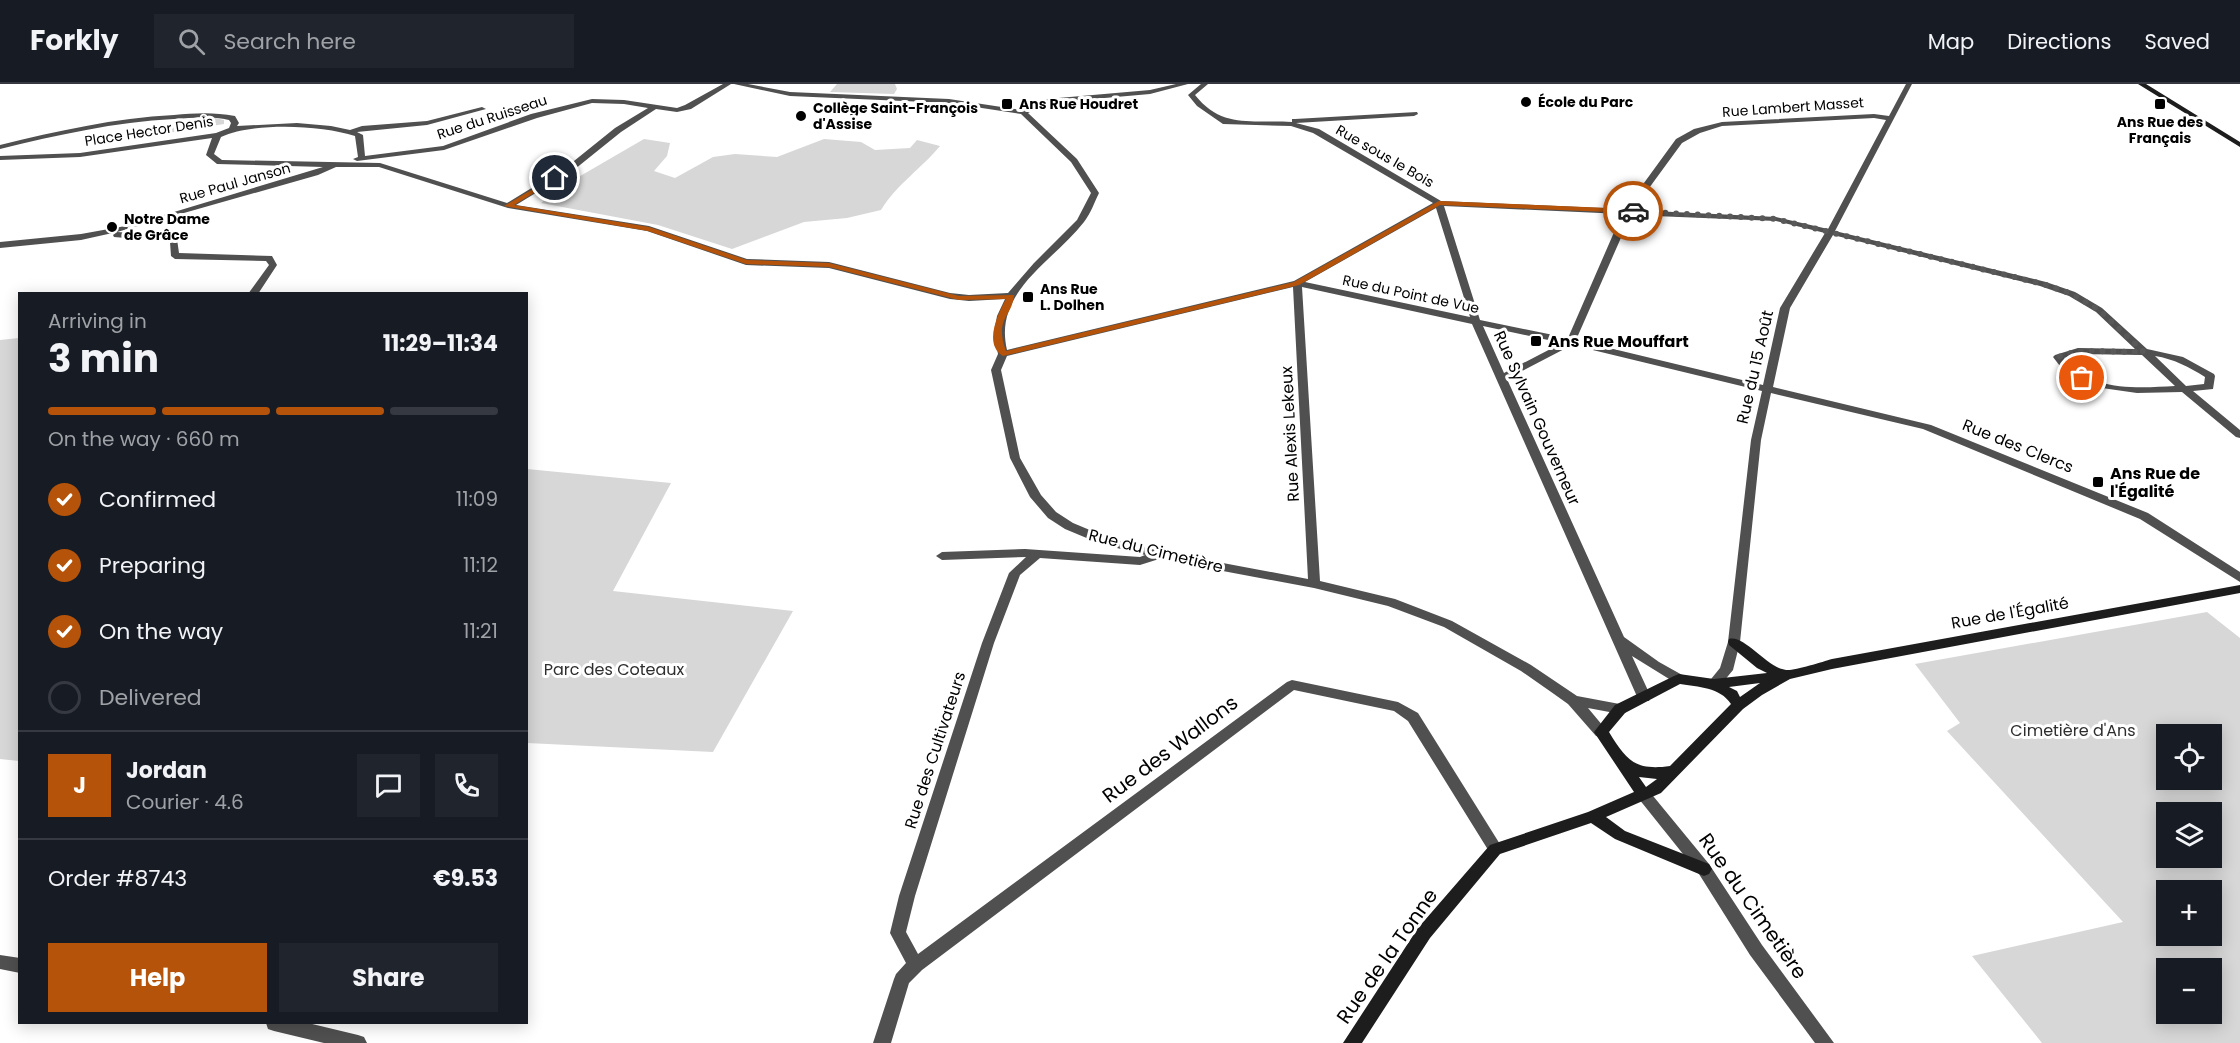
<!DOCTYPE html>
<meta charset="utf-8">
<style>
body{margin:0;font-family:Poppins,sans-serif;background:#20242c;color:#f1f3f6;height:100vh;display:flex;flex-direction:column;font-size:22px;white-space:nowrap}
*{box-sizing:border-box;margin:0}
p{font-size:20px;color:#9ea1a6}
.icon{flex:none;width:33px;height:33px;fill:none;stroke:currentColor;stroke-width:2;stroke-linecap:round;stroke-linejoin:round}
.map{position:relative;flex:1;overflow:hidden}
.side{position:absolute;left:18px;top:208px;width:510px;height:732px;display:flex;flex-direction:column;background:#171b24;border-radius:0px;box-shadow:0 3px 15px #0003}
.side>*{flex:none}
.buttons{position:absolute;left:2156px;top:640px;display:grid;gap:12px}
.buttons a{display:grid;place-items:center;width:66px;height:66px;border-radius:0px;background:#171b24;box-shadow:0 3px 15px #0003;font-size:30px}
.pin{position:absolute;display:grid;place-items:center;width:51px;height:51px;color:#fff;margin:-26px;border:3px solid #fff;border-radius:50%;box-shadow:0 2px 6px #0007}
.courier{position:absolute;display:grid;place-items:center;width:60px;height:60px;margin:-30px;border:4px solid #b45309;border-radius:50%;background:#fff;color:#222;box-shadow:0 2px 8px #0007}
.overview em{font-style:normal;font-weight:700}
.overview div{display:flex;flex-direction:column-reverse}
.overview{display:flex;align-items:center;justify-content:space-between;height:102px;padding:0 30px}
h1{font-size:39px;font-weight:700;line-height:45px}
.bar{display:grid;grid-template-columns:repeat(4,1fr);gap:9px 6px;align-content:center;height:72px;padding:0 30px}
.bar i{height:8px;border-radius:4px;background:#363941}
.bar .active{background:#b45309}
.bar p{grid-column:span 4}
.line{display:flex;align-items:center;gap:15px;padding:0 30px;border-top:2px solid #363941}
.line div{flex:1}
.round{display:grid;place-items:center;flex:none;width:63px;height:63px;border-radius:0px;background:#20242c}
ol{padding:0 30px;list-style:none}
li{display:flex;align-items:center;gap:18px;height:66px}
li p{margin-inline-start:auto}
li .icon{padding:6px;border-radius:50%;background:#b45309;color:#fff;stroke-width:4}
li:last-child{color:#9ea1a6}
li i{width:33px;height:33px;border:3px solid #363941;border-radius:50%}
.action{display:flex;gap:12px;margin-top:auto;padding:12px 30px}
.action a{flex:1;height:69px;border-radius:0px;background:#b45309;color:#fff;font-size:24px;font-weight:700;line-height:69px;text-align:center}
.action a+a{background:#20242c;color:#f1f3f6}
header{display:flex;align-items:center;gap:36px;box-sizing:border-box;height:84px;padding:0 30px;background:#171b24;border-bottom:2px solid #363941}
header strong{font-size:28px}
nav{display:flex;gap:33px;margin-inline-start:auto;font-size:21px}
.search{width:420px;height:54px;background:#20242c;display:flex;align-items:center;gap:15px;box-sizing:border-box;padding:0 21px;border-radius:0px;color:#9ea1a6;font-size:22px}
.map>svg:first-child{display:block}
.green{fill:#d7d7d7;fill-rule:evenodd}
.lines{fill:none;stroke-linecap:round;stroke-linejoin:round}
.street{fill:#505050;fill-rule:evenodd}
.secondary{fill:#1d1d1d;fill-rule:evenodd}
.route{fill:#b45309}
.done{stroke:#595959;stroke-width:6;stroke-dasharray:0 10.8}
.poi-dot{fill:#000;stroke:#fff;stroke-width:2}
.labels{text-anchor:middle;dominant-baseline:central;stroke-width:6;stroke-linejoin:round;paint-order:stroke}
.far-poi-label{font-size:14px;font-weight:bold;fill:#000;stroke:#fff;text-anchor:start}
.far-street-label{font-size:14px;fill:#000;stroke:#fff}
.poi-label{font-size:16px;font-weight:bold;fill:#000;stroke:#fff;text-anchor:start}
.street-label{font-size:16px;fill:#000;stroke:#fff}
.park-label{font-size:16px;fill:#2e2e2e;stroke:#fff}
.near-street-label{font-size:20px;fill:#000;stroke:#fff}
</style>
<header>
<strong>Forkly</strong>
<div class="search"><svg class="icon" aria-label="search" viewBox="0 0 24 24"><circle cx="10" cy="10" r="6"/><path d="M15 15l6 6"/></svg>Search here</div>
<nav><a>Map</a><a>Directions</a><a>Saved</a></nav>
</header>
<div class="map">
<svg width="2240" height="959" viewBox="0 0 2240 959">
<rect width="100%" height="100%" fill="#fff"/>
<path class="green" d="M837 0H895L897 5 894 10 830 8Z
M215 34 224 36V40L149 52 192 35Z
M644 55 670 59 667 72 654 87 675 94 713 73 735 70 777 73 824 55 861 58 875 66 910 64 917 56 940 62C922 84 896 101 881 126L847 134 804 138 732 165 658 141 541 119 563 102Z
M19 254H20L19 677 0 675V256Z
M527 385 671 399 613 507 793 527 713 668 527 659Z
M2207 528 2240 554V959H2042L1972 872 2123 838 1947 647 1960 639 1915 580ZM2166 651H2211V696H2166ZM2166 729H2211V774H2166ZM2166 807H2211V852H2166ZM2166 885H2211V930H2166Z"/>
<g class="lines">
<path class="street" d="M723 0H731L691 25 677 28 656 25 621 48 575 85 516 121 649 142 747 175 829 178 950 209 969 211 1008 209 1034 179 1077 136 1091 109 1071 78 1021 30 949 19 790 12 734 0H748L790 8 949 15 1022 26 1047 15 1150 6 1176 0H1188L1150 10 1048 19 1028 29 1077 75 1099 109C1094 119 1091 129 1084 138 1053 178 993 207 1007 266L1294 197 1433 119 1313 49 1291 42 1223 40 1197 22 1188 11 1201 0H1208L1195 11C1223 46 1253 35 1292 38V35H1295L1417 28 1418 30 1414 32 1296 39 1319 45 1441 117 1625 125 1676 55 1694 45 1722 38 1874 30 1889 32 1906 0H1912L1835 147 2046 198 2075 208 2102 224 2147 265 2183 273 2214 290 2215 292 2213 305 2193 307 2240 346V354L2236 353 2182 308 2137 309 2095 303 2079 298 2066 290 2053 273 2055 271 2078 264 2135 265 2096 228 2069 212 2040 202 1833 151 1790 224 1773 303 1931 341 2148 429 2240 488V498L2140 435 1923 345 1771 309 1761 356 1740 558 1733 586 1719 603H1709L1707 600 1720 584 1728 558 1751 356 1762 307 1572 261 1507 295 1624 553 1659 578 1684 592 1686 595 1684 598H1674L1632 572 1651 613 1649 617H1639L1472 240 1302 203 1320 497 1395 515 1452 537 1531 581 1577 612 1625 621 1627 625 1625 629 1620 630 1588 624 1608 648 1606 652 1601 653 1596 652 1568 620 1554 610 1521 587 1444 543 1388 522 1314 504 1159 475 1140 481 1040 474 1020 491 994 559 915 812 906 848 918 870 1287 598 1292 596 1398 618 1418 629 1503 765 1500 769 1495 771 1490 769 1408 637 1394 627 1294 606 922 886 909 899 891 959H873L894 895 896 890 906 879 890 849 899 812 982 559 1009 489 1026 473 942 476 936 472 942 468 1025 465 1140 473 1145 471 1101 460 1065 445 1048 434 1030 413 1010 374 991 286 998 270 994 250 997 232 1005 215 969 217 950 215 829 184 746 181 647 147 508 124 379 83H336L318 91 117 148 163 151 177 155 179 169 272 172 277 181 258 210H248L269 181 266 177 175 175 171 172 170 158 163 157 114 153 113 151 117 148 81 156 0 164V158L81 150 131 141 323 83 217 80 206 71 212 54 80 73 0 76V72L80 69 216 49 229 44 231 39 229 36C211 32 192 34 174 35 115 38 57 51 0 65V61C57 47 115 34 174 31 195 29 214 28 235 32L239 39 237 42 297 39 331 42 350 46 362 42 427 37 482 23 486 25 427 41 357 48 363 51 365 72 443 62 531 30 592 15 624 16 677 24 685 21ZM592 19 624 20 648 24 615 44 569 81 507 119 380 79 222 76 214 70 221 53C254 38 321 41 355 52L358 73 353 75 357 77 444 66 537 34ZM1874 34 1886 36 1828 145 1776 133 1633 126 1682 59 1700 49 1722 42ZM1444 122 1622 130 1568 254 1480 236ZM1436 124 1470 233 1305 198ZM1631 131 1776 137 1825 149 1780 224 1763 301 1576 256ZM1293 203 1308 495 1159 467 1109 454 1073 439 1056 428 1041 411 1020 374 1001 286 1007 272ZM1483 242 1562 259 1504 289ZM2079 270 2142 271 2175 302C2137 304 2090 308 2064 274ZM2155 272C2174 275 2189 283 2205 293L2204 300 2186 302Z
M1644 705 1649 707 1709 780 1762 861 1834 959H1815L1750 871 1699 790 1639 715 1637 711 1639 707Z
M0 871 20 874V889L0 885Z
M266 939H308L358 951 364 953 367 959H324L274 947 268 945Z"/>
<path class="secondary" d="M2138 0H2146L2240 58V63Z
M2240 501V509L1832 585 1790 595 1762 611 1743 625 1661 709 1606 733 1625 747 1709 780 1712 785 1709 790 1704 792 1699 790 1615 755 1591 739 1500 770 1430 854 1362 959H1343L1418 844 1490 761 1588 728 1634 708 1594 648 1615 621 1674 592 1679 590 1714 595 1767 589 1757 584 1729 561 1728 558 1729 555C1744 550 1767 584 1786 586 1794 587 1822 578 1832 575ZM1760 599 1740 613 1737 607 1729 603ZM1680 600C1698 603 1720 603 1731 620L1670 682C1635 687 1626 676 1609 648L1625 629ZM1639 693 1657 695 1646 703Z"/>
</g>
<path class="route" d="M555 92 557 95 514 121 649 143 747 176 829 179 959 212 1014 211C1012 234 994 234 1006 267L1294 198 1439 117 1633 125 1637 127 1633 129 1440 121 1299 201 1003 272C983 260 998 230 1006 215L959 216 829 183 746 180 648 147 504 122Z"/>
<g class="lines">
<path class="done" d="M1633 127 1776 135 2043 200 2072 210 2099 226 2144 268 2078 267 2058 273 2071 289 2082 294"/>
</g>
<g class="poi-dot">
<circle cx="1526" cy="18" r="6"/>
<rect x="1001" y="14" width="12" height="12" rx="3"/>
<rect x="2154" y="14" width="12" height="12" rx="3"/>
<circle cx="801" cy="32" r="6"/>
<circle cx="112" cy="143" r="6"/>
<rect x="1022" y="207" width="12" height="12" rx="3"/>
<rect x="1530" y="251" width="12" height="12" rx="3"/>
<rect x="2092" y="392" width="12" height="12" rx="3"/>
</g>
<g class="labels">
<g class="far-poi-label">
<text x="1538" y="18">École du Parc</text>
<text x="1019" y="20">Ans Rue Houdret</text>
<text x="813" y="24">Collège Saint-François<tspan x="813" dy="16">d'Assise</tspan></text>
<text x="2160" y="38" text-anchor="middle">Ans Rue des<tspan x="2160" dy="16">Français</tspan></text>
<text x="124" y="135">Notre Dame<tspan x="124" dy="16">de Grâce</tspan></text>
<text x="1040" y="205">Ans Rue<tspan x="1040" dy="16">L. Dolhen</tspan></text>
</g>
<g class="far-street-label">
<text transform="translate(1793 23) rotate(-4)">Rue Lambert Masset</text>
<text transform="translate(492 33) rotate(-18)">Rue du Ruisseau</text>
<text transform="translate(149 47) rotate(-9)">Place Hector Denis</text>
<text transform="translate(1385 72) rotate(30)">Rue sous le Bois</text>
<text transform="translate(235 99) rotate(-16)">Rue Paul Janson</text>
<text transform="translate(1411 210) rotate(12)">Rue du Point de Vue</text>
</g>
<g class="poi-label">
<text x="1548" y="257">Ans Rue Mouffart</text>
<text x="2110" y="389">Ans Rue de<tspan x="2110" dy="18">l'Égalité</tspan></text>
</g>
<g class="street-label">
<text transform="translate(1755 283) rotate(-77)">Rue du 15 Août</text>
<text transform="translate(1537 334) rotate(66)">Rue Sylvain Gouverneur</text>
<text transform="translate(1290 350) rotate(-93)">Rue Alexis Lekeux</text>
<text transform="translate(2018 362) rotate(22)">Rue des Clercs</text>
<text transform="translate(1156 467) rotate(14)">Rue du Cimetière</text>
<text transform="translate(2010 529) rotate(-10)">Rue de l'Égalité</text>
<text transform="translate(935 666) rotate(-72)">Rue des Cultivateurs</text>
</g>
<g class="park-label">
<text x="614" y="585">Parc des Coteaux</text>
<text x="2073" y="646">Cimetière d'Ans</text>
</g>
<g class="near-street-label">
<text transform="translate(1170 665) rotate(-37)">Rue des Wallons</text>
<text transform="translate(1753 822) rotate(55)">Rue du Cimetière</text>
<text transform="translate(1387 872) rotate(-55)">Rue de la Tonne</text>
</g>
</g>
</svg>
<div class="buttons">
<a><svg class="icon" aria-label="locate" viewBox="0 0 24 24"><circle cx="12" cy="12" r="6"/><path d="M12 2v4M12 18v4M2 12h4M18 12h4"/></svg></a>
<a><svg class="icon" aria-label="layers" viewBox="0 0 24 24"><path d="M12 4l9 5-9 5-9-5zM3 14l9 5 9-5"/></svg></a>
<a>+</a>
<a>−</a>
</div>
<div class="pin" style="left:2082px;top:294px;background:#ea580c"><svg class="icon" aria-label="bag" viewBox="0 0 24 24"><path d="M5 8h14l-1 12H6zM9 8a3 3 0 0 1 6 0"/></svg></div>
<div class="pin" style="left:555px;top:94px;background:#1f2937"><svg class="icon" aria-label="home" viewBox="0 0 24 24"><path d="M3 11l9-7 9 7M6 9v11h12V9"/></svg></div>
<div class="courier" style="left:1633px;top:127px"><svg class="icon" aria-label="car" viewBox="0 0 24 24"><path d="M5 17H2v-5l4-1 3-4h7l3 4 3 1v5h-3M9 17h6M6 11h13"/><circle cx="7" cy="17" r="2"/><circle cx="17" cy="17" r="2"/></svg></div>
<section class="side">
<div class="overview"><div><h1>3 min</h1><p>Arriving in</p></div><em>11:29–11:34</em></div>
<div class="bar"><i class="active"></i><i class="active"></i><i class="active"></i><i></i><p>On the way · 660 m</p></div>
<ol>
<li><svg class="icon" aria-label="check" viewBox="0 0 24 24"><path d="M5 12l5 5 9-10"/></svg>Confirmed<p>11:09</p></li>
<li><svg class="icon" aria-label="check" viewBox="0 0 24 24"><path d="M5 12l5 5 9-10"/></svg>Preparing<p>11:12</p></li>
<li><svg class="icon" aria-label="check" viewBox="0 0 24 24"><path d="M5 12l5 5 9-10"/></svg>On the way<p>11:21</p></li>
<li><i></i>Delivered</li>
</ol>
<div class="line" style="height:108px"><b class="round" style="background:#b45309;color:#fff">J</b><div><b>Jordan</b><p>Courier · 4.6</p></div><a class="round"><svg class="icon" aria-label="chat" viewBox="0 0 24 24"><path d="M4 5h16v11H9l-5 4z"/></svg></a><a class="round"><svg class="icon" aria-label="phone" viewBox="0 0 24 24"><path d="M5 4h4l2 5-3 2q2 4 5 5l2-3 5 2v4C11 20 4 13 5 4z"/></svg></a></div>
<div class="line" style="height:78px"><div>Order #8743</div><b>€9.53</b></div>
<div class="action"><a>Help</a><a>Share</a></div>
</section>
</div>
